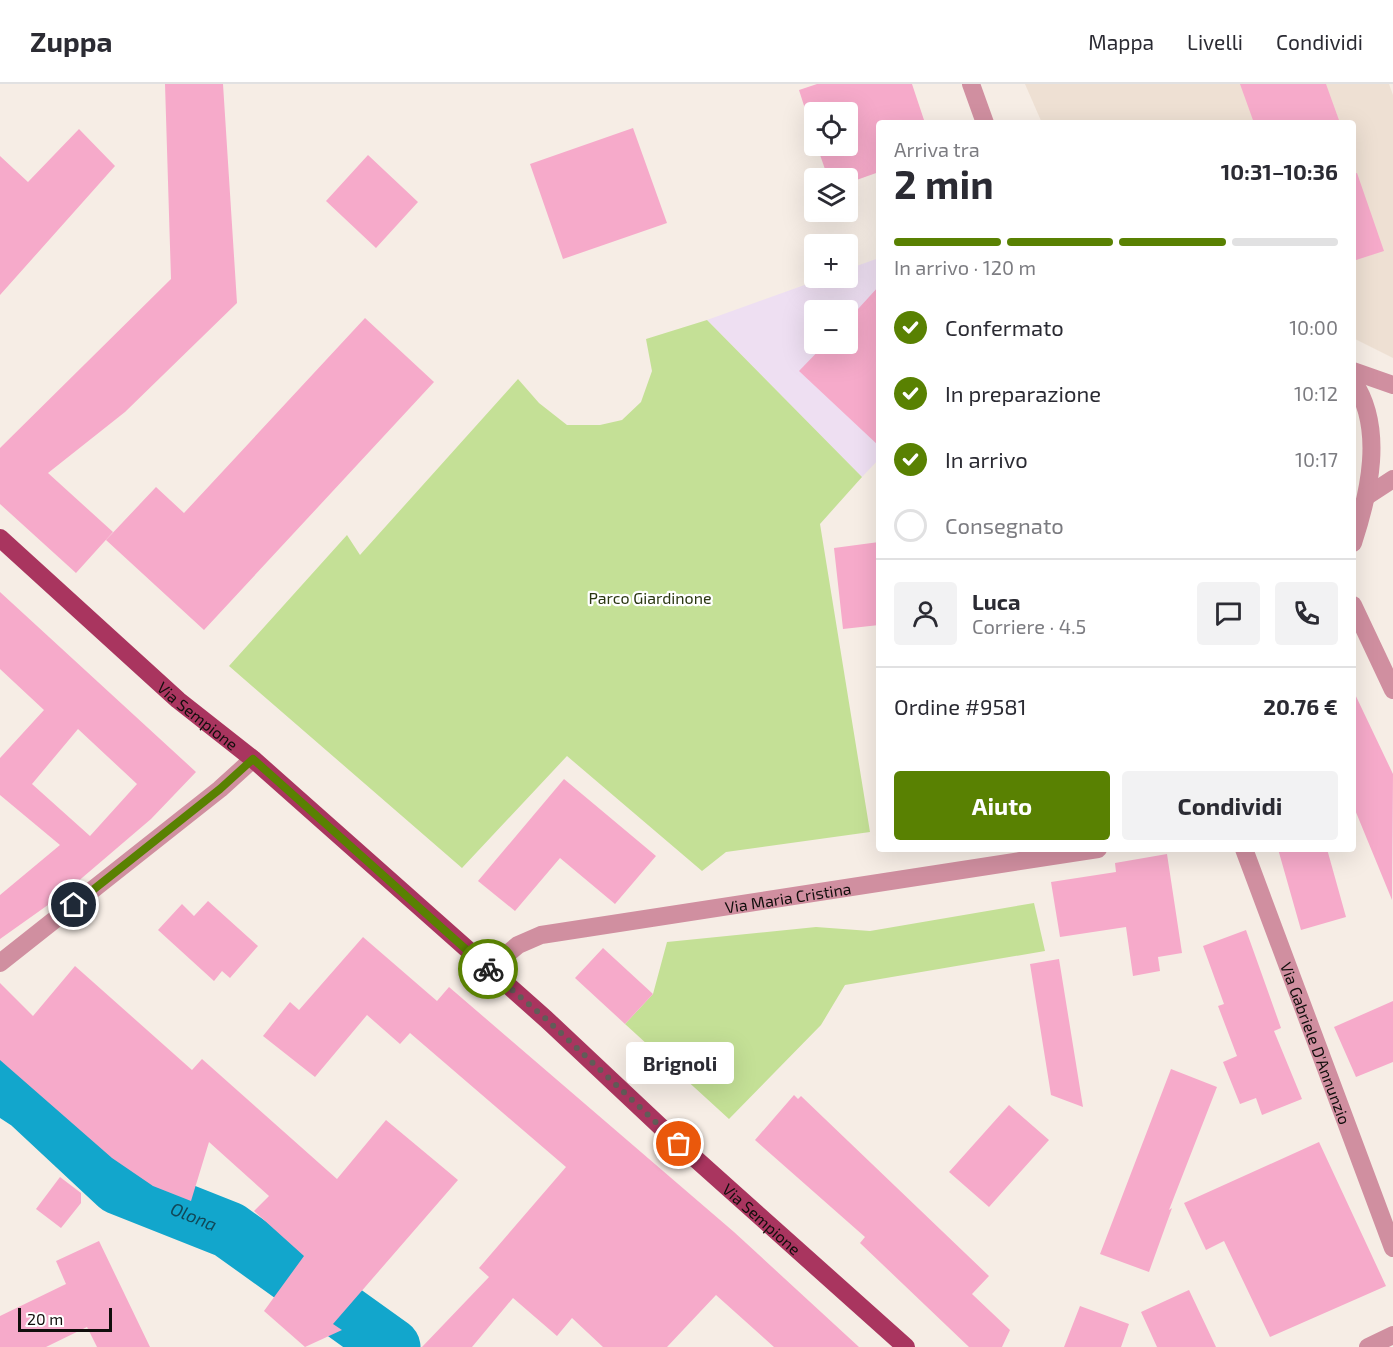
<!DOCTYPE html>
<html lang="it">
<meta charset="utf-8">
<style>
body{margin:0;font-family:"Exo 2",sans-serif;background:#f2f2f3;color:#2b2b33;height:100vh;display:flex;flex-direction:column;font-size:22px;white-space:nowrap}
*{box-sizing:border-box;margin:0}
p{font-size:20px;color:#7c7c81}
.icon{flex:none;width:33px;height:33px;fill:none;stroke:currentColor;stroke-width:2;stroke-linecap:round;stroke-linejoin:round}
.map{position:relative;flex:1;overflow:hidden}
.side{position:absolute;left:876px;top:36px;width:480px;height:732px;display:flex;flex-direction:column;background:#fff;border-radius:6px;box-shadow:0 6px 24px #0002}
.side>*{flex:none}
.fabs{position:absolute;left:804px;top:18px;display:grid;gap:12px}
.fabs a{display:grid;place-items:center;width:54px;height:54px;border-radius:6px;background:#fff;box-shadow:0 6px 24px #0002;font-size:30px}
.scale{position:absolute;left:18px;bottom:15px;width:94px;box-sizing:border-box;padding-left:6px;border:3px solid #110e0c;border-top:0;font-size:16px;line-height:21px;white-space:nowrap;color:#110e0c;-webkit-text-stroke:4px #fff;paint-order:stroke}
.pin{position:absolute;display:grid;place-items:center;width:51px;height:51px;color:#fff;margin:-26px;border:3px solid #fff;border-radius:50%;box-shadow:0 2px 6px #0007}
.courier{position:absolute;display:grid;place-items:center;width:60px;height:60px;margin:-30px;border:4px solid #598102;border-radius:50%;background:#fff;color:#222;box-shadow:0 2px 8px #0007}
.bubble{position:absolute;height:42px;border-radius:6px;background:#fff;box-shadow:0 6px 24px #0002;font-size:20px;font-weight:700;line-height:42px;text-align:center}
.head em{font-style:normal;font-weight:700}
.head div{display:flex;flex-direction:column-reverse}
.head{display:flex;align-items:center;justify-content:space-between;height:102px;padding:0 18px}
h1{font-size:39px;font-weight:700;line-height:45px}
.bar{display:grid;grid-template-columns:repeat(4,1fr);gap:9px 6px;align-content:center;height:72px;padding:0 18px}
.bar i{height:8px;border-radius:4px;background:#e1e1e2}
.bar .on{background:#598102}
.bar p{grid-column:span 4}
.line{display:flex;align-items:center;gap:15px;padding:0 18px;border-top:2px solid #e1e1e2}
.line div{flex:1}
.round{display:grid;place-items:center;flex:none;width:63px;height:63px;border-radius:6px;background:#f2f2f3}
ol{padding:0 18px;list-style:none}
li{display:flex;align-items:center;gap:18px;height:66px}
li p{margin-inline-start:auto}
li .icon{padding:6px;border-radius:50%;background:#598102;color:#fff;stroke-width:4}
li:last-child{color:#7c7c81}
li i{width:33px;height:33px;border:3px solid #e1e1e2;border-radius:50%}
.primary-button{display:flex;gap:12px;margin-top:auto;padding:12px 18px}
.primary-button a{flex:1;height:69px;border-radius:6px;background:#598102;color:#fff;font-size:24px;font-weight:700;line-height:69px;text-align:center}
.primary-button a+a{background:#f2f2f3;color:#2b2b33}
header{display:flex;align-items:center;gap:36px;box-sizing:border-box;height:84px;padding:0 30px;background:#fff;border-bottom:2px solid #e1e1e2}
header strong{font-size:28px}
nav{display:flex;gap:33px;margin-inline-start:auto;font-size:21px}
.map>svg:first-child{display:block}
.built{fill:#eee0d3}
.education{fill:#eedff2;fill-rule:evenodd}
.green{fill:#c4e096}
.lines{fill:none;stroke-linecap:round;stroke-linejoin:round}
.river{stroke:#12a6cc;stroke-width:57}
.building{fill:#f6aaca;fill-rule:evenodd}
.minor{stroke:#d08fa0;stroke-width:18}
.major{stroke:#a9355f;stroke-width:18}
.done{stroke:#615c58;stroke-width:6;stroke-dasharray:0 10.8}
.route{stroke:#598102;stroke-width:8}
.labels{text-anchor:middle;dominant-baseline:central;stroke-width:4.5;stroke-linejoin:round;paint-order:stroke}
.park-label{font-size:16px;fill:#2a3611;stroke:#fff}
.street-label{font-size:16px;fill:#110e0c;stroke:#fff}
.water-label{font-size:18px;font-style:italic;fill:#114757;stroke:#fff}
</style>
<header>
<strong>Zuppa</strong>
<nav><a>Mappa</a><a>Livelli</a><a>Condividi</a></nav>
</header>
<div class="map">
<svg width="1393" height="1263" viewBox="0 0 1393 1263">
<rect width="100%" height="100%" fill="#f6ede5"/>
<path class="built" d="M1025 0H1389L1393 11V274L1353 254V39H1042Z"/>
<path class="education" d="M879 174V375L862 393 707 236 824 194H848V185ZM814 226H848V260H814Z"/>
<path class="green" d="M707 236 862 393 820 440 870 748 726 768 702 787 567 672 462 784 229 582 347 451 360 471 518 295 539 319 567 341H600L622 336 641 318 652 287 646 255Z
M1034 819 1045 867 845 901 821 941 729 1035 625 940 653 910 667 858 816 843 870 847Z"/>
<g class="lines">
<path class="river" id="s1" d="M0 1000 29 1019 118 1102 229 1146 392 1263"/>
</g>
<path class="building" d="M165 0H223L237 219 125 328 48 389 113 448 76 489 0 420V364L171 195Z
M817 0H912L925 39H879V88L848 99V94H828L817 62H848V28H814V53L799 6Z
M1240 0H1326L1340 39H1254Z
M633 44 667 139 563 175 530 80Z
M79 45 115 82 0 211V72L28 98Z
M368 71 418 118 376 164 326 117Z
M1357 89 1384 167 1353 177V90Z
M879 202V362L799 287 825 260H848V236Z
M365 234 434 298 204 546 106 456 156 403 184 429Z
M879 458V541L843 545 834 464Z
M0 508 196 688 151 735 62 811 0 855V811L60 761 0 711V674L44 626 0 585ZM78 645 137 700 90 752 32 700Z
M1353 606 1393 690 1392 816 1353 721Z
M564 695 656 772 615 820 560 774 515 827 478 797Z
M1278 765H1327L1346 833 1301 846Z
M1167 770 1182 869 1158 873 1160 887 1133 892 1126 843 1060 853 1051 798 1116 788 1115 779Z
M208 817 258 862 230 894 222 887 214 897 158 846 182 820 194 832Z
M1246 846 1281 944 1274 947 1302 1015 1262 1031 1256 1014 1240 1020 1223 978 1237 972 1218 922 1224 920 1203 862Z
M363 853 437 917 449 903 734 1148 859 1263H774L716 1211 667 1263H603L572 1234 557 1252 513 1214 472 1263H422L489 1193 479 1184 566 1083 410 949 400 960 367 931 315 993 263 952 290 918 299 926Z
M603 864 653 910 625 940 575 894Z
M1059 875 1083 1023 1051 1011 1030 880Z
M75 882 192 986 202 975 337 1095 386 1036 458 1096 333 1240 342 1246 305 1263 264 1227 304 1172 254 1127 269 1112 209 1058 191 1117 153 1102 112 1074 0 976V899L33 932Z
M1393 917V978L1356 993 1334 943Z
M1171 985 1217 1003 1169 1126 1172 1124 1149 1188 1100 1170Z
M794 1011 798 1015 801 1012 989 1192 972 1210 1010 1246 1002 1263H969L860 1159 865 1153 755 1056Z
M1009 1021 1049 1056 989 1123 949 1088Z
M1319 1058 1386 1202 1270 1253 1224 1157 1206 1166 1184 1119Z
M60 1093 81 1109V1119L61 1144 36 1125Z
M99 1157 150 1263H97L87 1243 46 1263H0V1232L66 1200 56 1177Z
M1189 1206 1216 1263H1157L1141 1228Z
M1080 1222 1129 1240 1121 1263H1064Z"/>
<g class="lines">
<g class="minor">
<path d="M971 0 985 39"/>
<path d="M1353 287 1393 301"/>
<path d="M1353 297C1385 344 1369 410 1353 459"/>
<path d="M1367 412 1393 395"/>
<path d="M1353 521 1393 606"/>
<path id="s2" d="M1244 765 1393 1164"/>
<path d="M0 879 220 705 253 675"/>
<path id="s3" d="M488 886 518 861 541 851 1098 765"/>
<path d="M1368 1263 1393 1251"/>
</g>
<path class="major" id="s4" d="M0 454 178 616 253 675 546 935 679 1060 906 1263"/>
</g>
<g class="lines">
<path class="done" d="M488 885 546 935 679 1060"/>
<path class="route" d="M74 821 220 705 253 675 488 885"/>
</g>
<g class="labels">
<g class="park-label">
<text x="650" y="513">Parco Giardinone</text>
</g>
<g class="street-label">
<text stroke="none"><textPath href="#s4" startOffset="266">Via Sempione</textPath></text>
<text stroke="none"><textPath href="#s3" startOffset="314">Via Maria Cristina</textPath></text>
<text stroke="none"><textPath href="#s2" startOffset="207">Via Gabriele D'Annunzio</textPath></text>
<text stroke="none"><textPath href="#s4" startOffset="1022">Via Sempione</textPath></text>
</g>
<g class="water-label">
<text stroke="none"><textPath href="#s1" startOffset="238">Olona</textPath></text>
</g>
</g>
</svg>
<div class="fabs">
<a><svg class="icon" aria-label="locate" viewBox="0 0 24 24"><circle cx="12" cy="12" r="6"/><path d="M12 2v4M12 18v4M2 12h4M18 12h4"/></svg></a>
<a><svg class="icon" aria-label="layers" viewBox="0 0 24 24"><path d="M12 4l9 5-9 5-9-5zM3 14l9 5 9-5"/></svg></a>
<a>+</a>
<a>−</a>
</div>
<div class="scale">20 m</div>
<div class="pin" style="left:679px;top:1060px;background:#ea580c"><svg class="icon" aria-label="bag" viewBox="0 0 24 24"><path d="M5 8h14l-1 12H6zM9 8a3 3 0 0 1 6 0"/></svg></div>
<div class="pin" style="left:74px;top:821px;background:#1f2937"><svg class="icon" aria-label="home" viewBox="0 0 24 24"><path d="M3 11l9-7 9 7M6 9v11h12V9"/></svg></div>
<div class="courier" style="left:488px;top:885px"><svg class="icon" aria-label="bike" viewBox="0 0 24 24"><circle cx="6" cy="16" r="4"/><circle cx="18" cy="16" r="4"/><path d="M6 16l4-8h5l3 8M10 8l3 8H6M13 5h3"/></svg></div>
<div class="bubble" style="left:626px;top:958px;width:108px">Brignoli</div>
<section class="side">
<div class="head"><div><h1>2 min</h1><p>Arriva tra</p></div><em>10:31–10:36</em></div>
<div class="bar"><i class="on"></i><i class="on"></i><i class="on"></i><i></i><p>In arrivo · 120 m</p></div>
<ol>
<li><svg class="icon" aria-label="check" viewBox="0 0 24 24"><path d="M5 12l5 5 9-10"/></svg>Confermato<p>10:00</p></li>
<li><svg class="icon" aria-label="check" viewBox="0 0 24 24"><path d="M5 12l5 5 9-10"/></svg>In preparazione<p>10:12</p></li>
<li><svg class="icon" aria-label="check" viewBox="0 0 24 24"><path d="M5 12l5 5 9-10"/></svg>In arrivo<p>10:17</p></li>
<li><i></i>Consegnato</li>
</ol>
<div class="line" style="height:108px"><a class="round"><svg class="icon" aria-label="person" viewBox="0 0 24 24"><circle cx="12" cy="8" r="4"/><path d="M4 21q1-7 8-7t8 7"/></svg></a><div><b>Luca</b><p>Corriere · 4.5</p></div><a class="round"><svg class="icon" aria-label="chat" viewBox="0 0 24 24"><path d="M4 5h16v11H9l-5 4z"/></svg></a><a class="round"><svg class="icon" aria-label="phone" viewBox="0 0 24 24"><path d="M5 4h4l2 5-3 2q2 4 5 5l2-3 5 2v4C11 20 4 13 5 4z"/></svg></a></div>
<div class="line" style="height:78px"><div>Ordine #9581</div><b>20.76 €</b></div>
<div class="primary-button"><a>Aiuto</a><a>Condividi</a></div>
</section>
</div>
